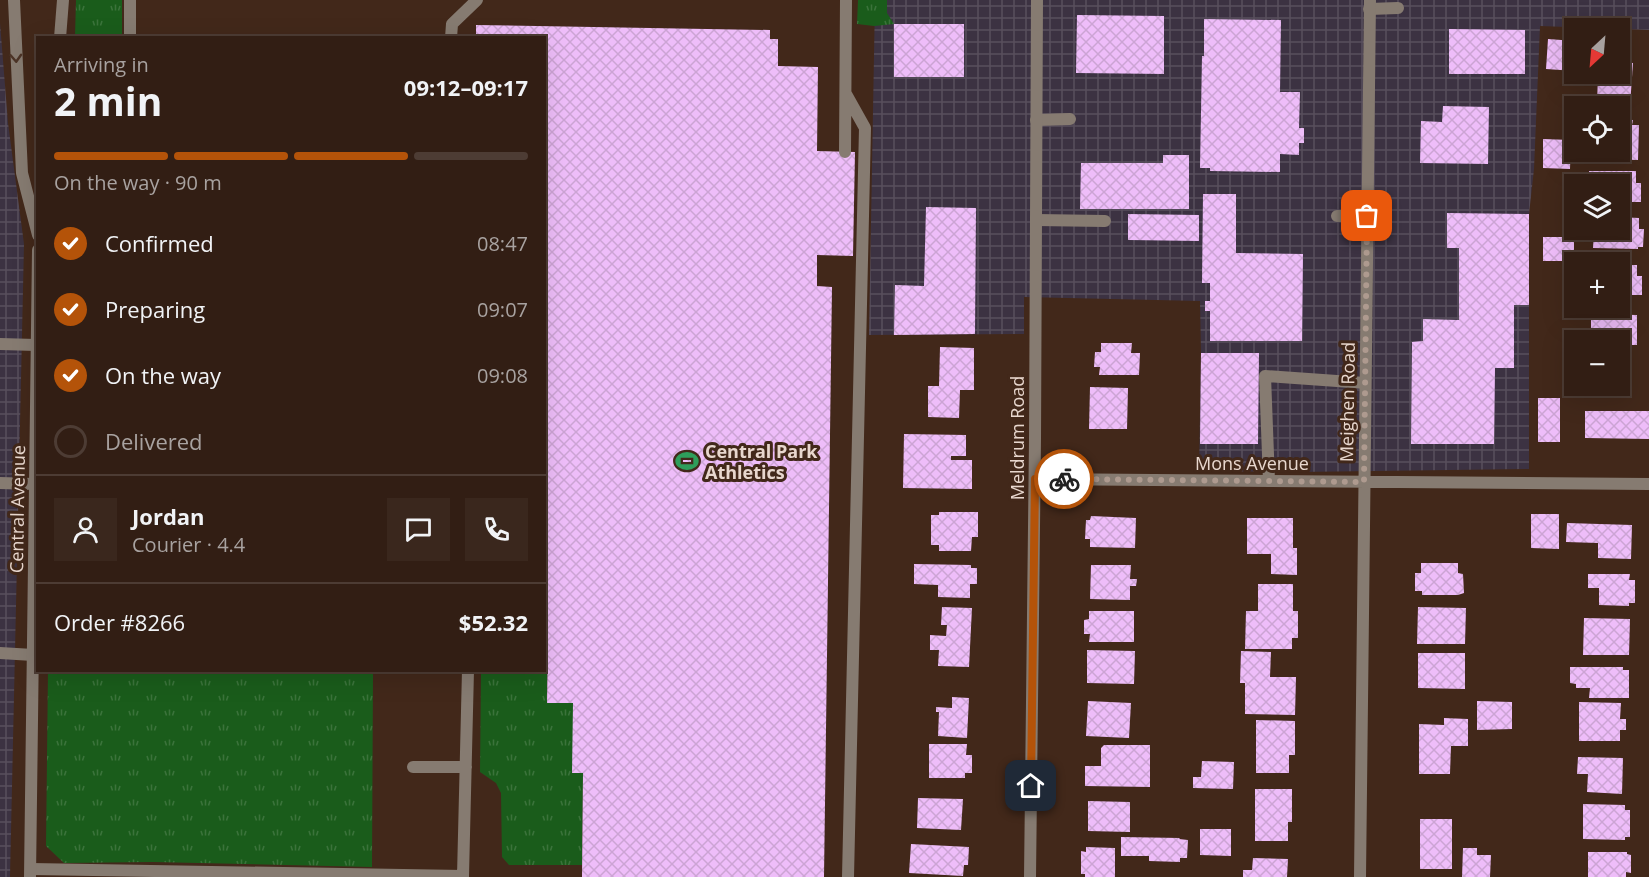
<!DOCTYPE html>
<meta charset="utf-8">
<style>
body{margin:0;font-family:"Open Sans",sans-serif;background:#3a271d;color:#f1f3f6;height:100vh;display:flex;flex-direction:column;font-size:22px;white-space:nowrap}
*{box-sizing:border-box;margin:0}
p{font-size:20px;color:#a8a2a0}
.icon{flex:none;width:33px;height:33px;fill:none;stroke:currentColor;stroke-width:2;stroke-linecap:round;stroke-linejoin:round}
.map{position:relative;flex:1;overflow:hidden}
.panel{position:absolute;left:36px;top:36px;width:510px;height:636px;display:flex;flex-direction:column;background:#321e14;border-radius:0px;box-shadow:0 6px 24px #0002,0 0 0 2px #4d3c34}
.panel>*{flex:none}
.needle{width:39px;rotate:206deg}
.fabs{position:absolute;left:1564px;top:18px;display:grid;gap:12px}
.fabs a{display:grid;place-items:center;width:66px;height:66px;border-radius:0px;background:#321e14;box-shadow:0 6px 24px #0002,0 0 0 2px #4d3c34;font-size:30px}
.pin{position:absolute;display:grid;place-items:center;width:51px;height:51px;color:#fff;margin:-26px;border-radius:12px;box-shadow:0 3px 9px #0006}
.courier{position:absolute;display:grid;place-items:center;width:60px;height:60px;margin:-30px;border:4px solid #b45309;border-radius:50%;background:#fff;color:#222;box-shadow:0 2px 8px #0007}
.overview em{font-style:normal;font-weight:700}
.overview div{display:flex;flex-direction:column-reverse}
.overview{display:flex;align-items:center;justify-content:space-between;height:102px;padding:0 18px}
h1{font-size:39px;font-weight:700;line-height:45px}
.bar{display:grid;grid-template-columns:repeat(4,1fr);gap:9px 6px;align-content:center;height:72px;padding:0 18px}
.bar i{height:8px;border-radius:4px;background:#4d3c34}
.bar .on{background:#b45309}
.bar p{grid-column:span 4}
.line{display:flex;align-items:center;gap:15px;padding:0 18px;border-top:2px solid #4d3c34}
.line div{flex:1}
.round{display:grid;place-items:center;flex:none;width:63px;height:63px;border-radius:0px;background:#3a271d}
ol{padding:0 18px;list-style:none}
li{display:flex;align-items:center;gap:18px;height:66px}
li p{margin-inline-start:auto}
li .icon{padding:6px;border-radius:50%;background:#b45309;color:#fff;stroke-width:4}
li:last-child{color:#a8a2a0}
li i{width:33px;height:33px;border:3px solid #4d3c34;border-radius:50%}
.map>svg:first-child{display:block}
.industrial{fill:url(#industrial-grid)}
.grass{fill:url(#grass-tufts)}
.building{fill:url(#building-cross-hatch)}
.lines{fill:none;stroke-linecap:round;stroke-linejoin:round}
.service{stroke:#867b71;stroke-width:12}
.minor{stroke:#867b71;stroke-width:12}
.tertiary{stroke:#867b71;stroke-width:12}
.oneway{stroke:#4c3427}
.done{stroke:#ae9a8f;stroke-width:6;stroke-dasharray:0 10.8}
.route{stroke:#b45309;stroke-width:8}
.labels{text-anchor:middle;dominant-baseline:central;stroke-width:6;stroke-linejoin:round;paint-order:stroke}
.street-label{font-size:18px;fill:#e8d7ce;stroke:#42281a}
.poi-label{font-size:18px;font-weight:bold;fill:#e8d7ce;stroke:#42281a;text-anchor:start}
</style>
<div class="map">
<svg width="1649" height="877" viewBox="0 0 1649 877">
<defs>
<pattern id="industrial-grid" width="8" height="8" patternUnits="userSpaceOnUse" patternTransform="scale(1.5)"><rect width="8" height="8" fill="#3c3242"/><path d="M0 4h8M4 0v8" fill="none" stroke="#584f5c"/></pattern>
<pattern id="grass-tufts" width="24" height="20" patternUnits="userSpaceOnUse" patternTransform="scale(1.5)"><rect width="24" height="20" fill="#1a5c1b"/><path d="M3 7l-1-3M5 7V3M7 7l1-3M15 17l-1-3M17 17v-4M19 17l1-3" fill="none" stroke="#3b733b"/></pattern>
<pattern id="building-cross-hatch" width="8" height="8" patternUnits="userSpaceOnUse" patternTransform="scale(1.5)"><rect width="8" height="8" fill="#eebdf9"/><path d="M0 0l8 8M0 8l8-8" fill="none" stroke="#cca4d4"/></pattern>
</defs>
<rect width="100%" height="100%" fill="#42281a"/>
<path class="industrial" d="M875 0H1649V30L1540 26 1534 169 1529 214V469L1297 472 1199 471 1201 353 1200 301 1024 297V334L869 335Z
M0 23 8 123 24 244 10 877H0Z"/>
<path class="grass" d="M76 0H122V37H75Z
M858 0H887V13L894 24 874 26 857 24Z
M545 636H548L547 703H573V773H583L582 865H509L502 857 501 793 496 783 480 772 481 671 544 670Z
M48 671H373L372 867 153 862 64 863 46 846Z"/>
<path class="building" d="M1077 15 1164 16V74L1076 73Z
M1204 19 1281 20 1280 92H1300L1299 128H1304V143H1299V155L1280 154V172L1210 171V168H1200L1202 56H1204Z
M894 24H964V77H894Z
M476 25 770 30V39H778V66L818 67 817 151 855 152 853 256 817 255V286L832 287 824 877H582L583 773H572L573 703H547L548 636H544V38H476Z
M1449 29 1525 30V74H1449Z
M1548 39 1575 41V71L1546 69Z
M1620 62 1633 63 1630 106 1597 104 1598 74H1620Z
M1443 106 1489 107 1488 164 1420 163 1421 121 1442 122Z
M1620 119 1633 120 1632 125H1639L1638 160 1597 159V152H1620Z
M1543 139 1571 140 1570 169 1543 168Z
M1163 155H1189V209H1080L1081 163H1163Z
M1589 171H1636V183H1641V202H1620V184H1581V181H1589Z
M1203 194H1236V253L1303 254 1302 341H1210V311H1205V301H1210V283H1202Z
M926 207 976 208 975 334 894 335 895 285 924 286Z
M1447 213 1529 214V305H1514V368H1495L1494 444H1411L1412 342 1423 341V319L1459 320V248H1447Z
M1128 214 1199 215V241L1128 240Z
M1620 217 1639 218V229H1644L1643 247H1638V249L1593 248 1594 230H1620Z
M1543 237H1574V261H1543Z
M1620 265H1637V276H1642V295H1620Z
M1591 314 1637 315V345H1620V340H1591Z
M1101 343H1132L1131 353H1140L1139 375H1099L1100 367H1094L1095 352H1101Z
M940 347 974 348V390H960L959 418 928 417V386H939Z
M1201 353H1259L1258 444H1200Z
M1090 387 1128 388 1127 429H1089Z
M1538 398H1560V442H1538Z
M1585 411H1649V439L1585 438Z
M904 434 966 435V456H951V460H972V489L903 488Z
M939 512H978V537H972L971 551H939V545H931V515H939Z
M1531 514H1559V549L1531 548Z
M1091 516 1136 518 1135 548 1090 547V539H1085L1086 520H1090Z
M1247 518H1293V548H1297V575L1271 574V554H1247Z
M1567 523 1632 525 1631 559 1598 558V543L1566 542Z
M1421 563H1458V573L1463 574 1464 593 1458 595H1422V591H1415V573H1421Z
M914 564 971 565V568H977V584H970V598L938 597V585L914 584Z
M1091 565H1131L1130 579H1137L1136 586H1130V600L1090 599Z
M1588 574H1630L1629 580H1635V603H1629V606L1599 605V588H1588Z
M1258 584H1293V611H1298V638H1292V649H1245L1246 611H1258Z
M942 607 972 608 969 667 938 666 939 650H930V635L946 636 947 625H941Z
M1418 607 1466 608 1465 644H1417Z
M1089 611H1134V642H1089L1090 634H1084V620L1089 619Z
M1584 618 1630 619 1629 655H1583Z
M1087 650 1135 651 1134 684 1087 683Z
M1241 651 1271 652 1270 677H1296L1295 715 1245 714V683H1240Z
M1418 653H1465V689L1418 688Z
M1570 667H1623V670H1629V698H1589L1590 688H1576V684L1570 683Z
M952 697 969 698 967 738 938 736 939 712H936V707L952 708Z
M1088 701 1131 703 1129 738 1086 736Z
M1477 701 1512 702V729L1477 730Z
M1579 702 1621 703 1620 719H1626V730H1620V741H1579Z
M1444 718 1468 719V746H1451L1450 774H1419V724L1444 725Z
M1256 720 1295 721V755H1289V773H1256Z
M929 744H967L966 755H972V773H965V778H929Z
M1104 745H1150V787L1085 786V766H1101V748Z
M1578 757 1623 758 1622 794 1587 792 1588 774H1577Z
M1202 761 1234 762 1233 789 1193 788V777H1201Z
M1255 789H1292V822H1288V841H1255Z
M918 798 963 799 961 830 917 828Z
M1088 801 1130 802V832L1088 831Z
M1583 804 1625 805V810H1630V837H1625V840L1583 839Z
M1420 819H1452V869H1420Z
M1200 829H1231V856L1200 855Z
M1121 837 1180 838 1179 839 1188 840 1187 858H1180V862L1149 861V856H1121Z
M911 844 969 847 968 865H964L963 876 909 873Z
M1086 847 1115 848V877H1085V874H1081V851L1086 852Z
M1463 848H1477V855H1491L1490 877H1462Z
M1588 852H1627V854L1631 855V873L1626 872V877H1588Z
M1253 858 1288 859 1287 877H1243V870H1252Z"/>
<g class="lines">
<path class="service" d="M1369 9 1398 8
M130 38V0
M451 38 452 24 477 0
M846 94 865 128 848 877
M1036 120 1070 119
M845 152 846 0
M1337 216H1367
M1036 220 1105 221
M0 344 36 345
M1269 481 1265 376 1365 383
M0 483 35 484
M0 653 33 655
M413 767H466
M31 869 463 876 468 670"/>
<path class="minor" d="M1035 479 1649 484
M1030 877 1035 439 1037 0
M1360 877 1370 0"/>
<path class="tertiary" d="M14 0 22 173 38 235
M60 38 63 0
M30 877 38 250"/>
</g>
<defs><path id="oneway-chevron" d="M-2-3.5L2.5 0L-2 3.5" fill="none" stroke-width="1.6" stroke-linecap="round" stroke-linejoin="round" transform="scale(1.5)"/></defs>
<use class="oneway" href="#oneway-chevron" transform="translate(16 58) rotate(87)"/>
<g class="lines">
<path class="done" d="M1064 479 1364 482 1367 216"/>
<path class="route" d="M1031 786 1035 479H1064"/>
</g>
<defs>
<g id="stadium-bare" transform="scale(1.8)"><path d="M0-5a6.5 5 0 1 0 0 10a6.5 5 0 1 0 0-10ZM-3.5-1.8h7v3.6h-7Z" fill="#2e9e5b" stroke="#42281a" stroke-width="2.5" paint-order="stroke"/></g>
</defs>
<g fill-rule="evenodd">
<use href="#stadium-bare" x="687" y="461"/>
</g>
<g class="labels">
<g class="street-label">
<text transform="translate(1347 402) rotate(-89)">Meighen Road</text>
<text transform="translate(1017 438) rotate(-90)">Meldrum Road</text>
<text x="1252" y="463">Mons Avenue</text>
<text transform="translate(17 509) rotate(-89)">Central Avenue</text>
</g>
<g class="poi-label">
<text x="705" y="451">Central Park<tspan x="705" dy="21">Athletics</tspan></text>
</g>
</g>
</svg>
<div class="fabs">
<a><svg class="needle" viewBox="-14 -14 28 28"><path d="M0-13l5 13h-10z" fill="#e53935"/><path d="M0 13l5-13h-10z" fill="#a8a2a0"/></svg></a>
<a><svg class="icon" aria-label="locate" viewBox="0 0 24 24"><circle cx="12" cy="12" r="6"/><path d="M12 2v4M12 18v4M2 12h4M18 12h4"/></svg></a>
<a><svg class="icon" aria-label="layers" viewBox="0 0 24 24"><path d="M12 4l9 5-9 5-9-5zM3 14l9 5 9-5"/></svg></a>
<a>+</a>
<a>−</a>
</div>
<div class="pin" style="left:1367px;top:216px;background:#ea580c"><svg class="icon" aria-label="bag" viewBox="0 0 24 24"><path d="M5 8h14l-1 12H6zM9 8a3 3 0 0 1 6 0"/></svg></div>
<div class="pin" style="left:1031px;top:786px;background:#1f2937"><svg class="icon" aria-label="home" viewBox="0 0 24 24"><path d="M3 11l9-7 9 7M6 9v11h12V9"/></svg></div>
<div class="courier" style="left:1064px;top:479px"><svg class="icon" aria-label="bike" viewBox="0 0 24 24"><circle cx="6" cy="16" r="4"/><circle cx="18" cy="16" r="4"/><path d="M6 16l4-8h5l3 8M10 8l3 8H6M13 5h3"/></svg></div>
<section class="panel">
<div class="overview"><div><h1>2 min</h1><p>Arriving in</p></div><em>09:12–09:17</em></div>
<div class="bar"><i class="on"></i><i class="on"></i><i class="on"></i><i></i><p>On the way · 90 m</p></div>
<ol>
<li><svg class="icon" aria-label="check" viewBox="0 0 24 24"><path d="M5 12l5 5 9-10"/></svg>Confirmed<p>08:47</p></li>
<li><svg class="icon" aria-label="check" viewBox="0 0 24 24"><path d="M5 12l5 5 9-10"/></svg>Preparing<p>09:07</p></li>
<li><svg class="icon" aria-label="check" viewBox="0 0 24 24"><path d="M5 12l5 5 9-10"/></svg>On the way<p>09:08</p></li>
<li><i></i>Delivered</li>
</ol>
<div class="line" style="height:108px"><a class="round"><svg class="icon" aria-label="person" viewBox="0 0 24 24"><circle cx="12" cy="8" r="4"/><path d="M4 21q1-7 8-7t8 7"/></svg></a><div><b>Jordan</b><p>Courier · 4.4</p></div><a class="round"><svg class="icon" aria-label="chat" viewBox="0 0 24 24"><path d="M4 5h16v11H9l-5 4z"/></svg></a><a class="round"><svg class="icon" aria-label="phone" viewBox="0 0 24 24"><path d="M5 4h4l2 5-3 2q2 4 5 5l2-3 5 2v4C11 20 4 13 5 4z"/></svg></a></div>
<div class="line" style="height:78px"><div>Order #8266</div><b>$52.32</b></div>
</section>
</div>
